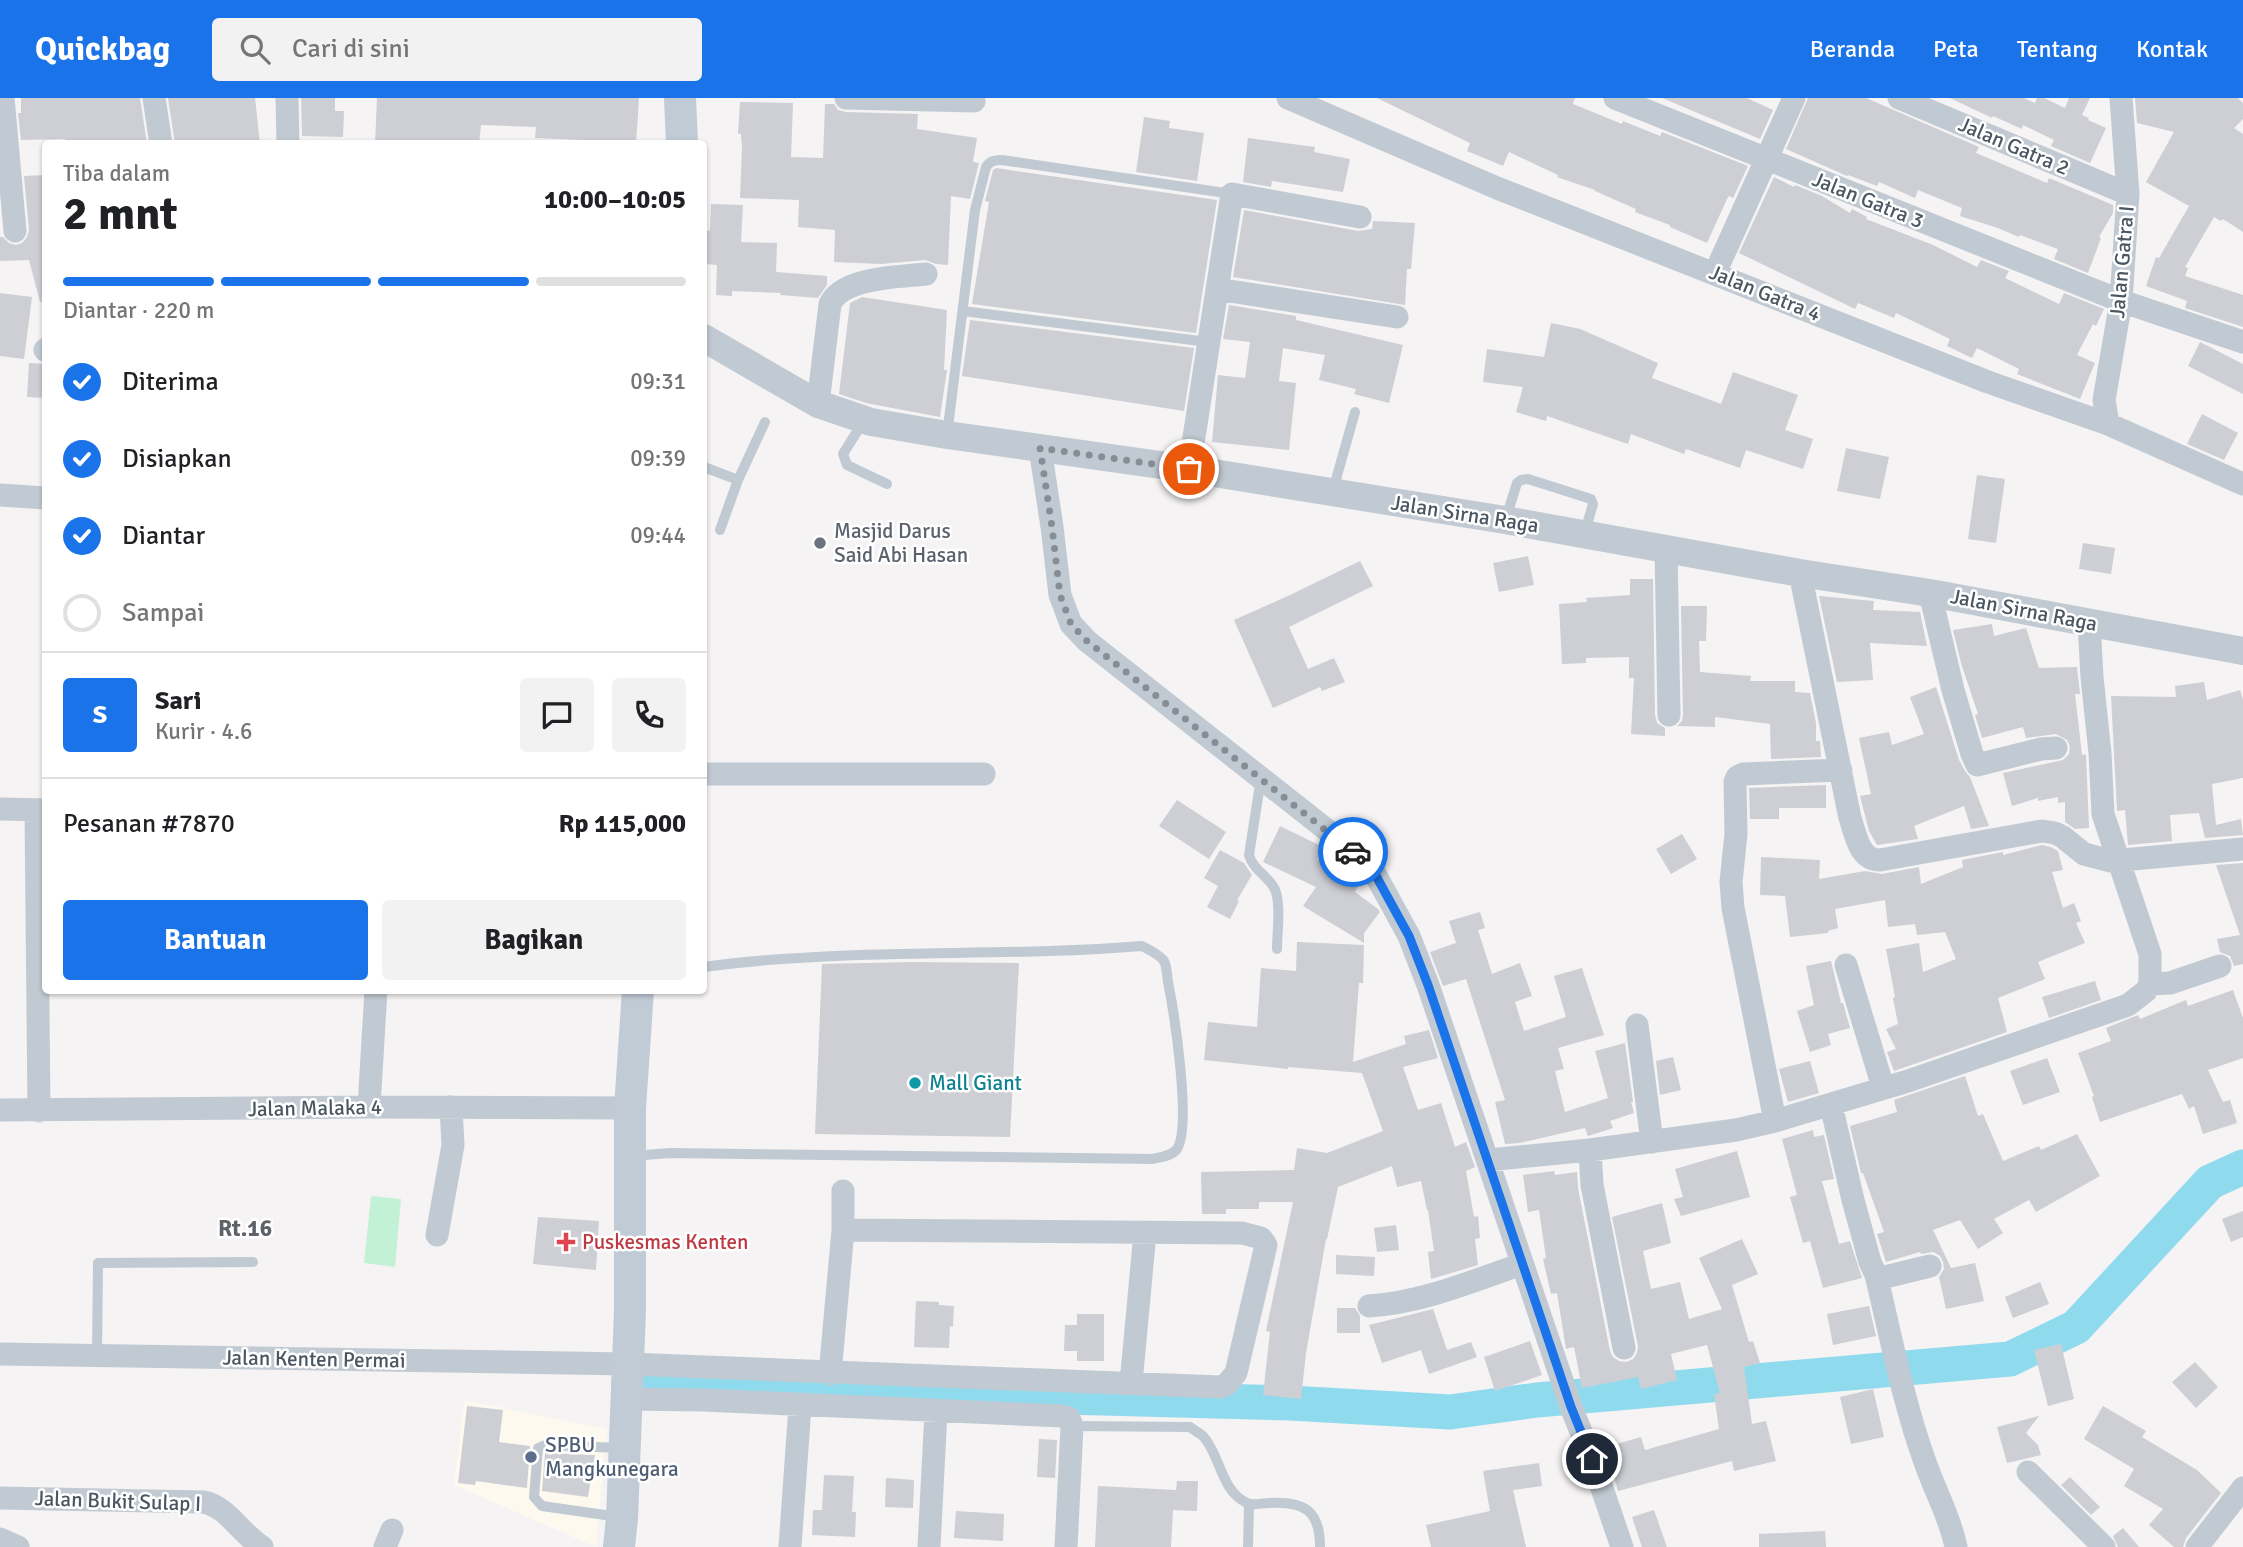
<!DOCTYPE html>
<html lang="id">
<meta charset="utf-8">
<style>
body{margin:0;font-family:Signika,sans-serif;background:#f2f2f2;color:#202124;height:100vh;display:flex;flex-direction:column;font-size:26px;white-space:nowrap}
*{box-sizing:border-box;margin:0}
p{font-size:23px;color:#757577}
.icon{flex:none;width:38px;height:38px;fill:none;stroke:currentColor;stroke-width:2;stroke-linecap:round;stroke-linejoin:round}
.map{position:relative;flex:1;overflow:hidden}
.sheet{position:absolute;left:42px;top:42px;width:665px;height:854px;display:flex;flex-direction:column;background:#fff;border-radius:7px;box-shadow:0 2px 5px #0004}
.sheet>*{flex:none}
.pin{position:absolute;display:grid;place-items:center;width:60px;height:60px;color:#fff;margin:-30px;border:4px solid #fff;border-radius:50%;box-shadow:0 2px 7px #0007}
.courier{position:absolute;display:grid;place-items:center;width:70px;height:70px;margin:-35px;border:5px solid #1a73e8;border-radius:50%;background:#fff;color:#222;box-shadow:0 2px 9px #0007}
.headline em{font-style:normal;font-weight:700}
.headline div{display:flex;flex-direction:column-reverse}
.headline{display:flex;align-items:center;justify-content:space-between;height:119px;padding:0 21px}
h1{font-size:46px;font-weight:700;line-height:52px}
.bar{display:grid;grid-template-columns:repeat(4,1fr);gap:10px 7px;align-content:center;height:84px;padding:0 21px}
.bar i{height:9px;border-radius:5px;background:#e0e0e0}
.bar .current{background:#1a73e8}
.bar p{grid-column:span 4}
.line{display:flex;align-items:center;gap:18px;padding:0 21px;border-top:2px solid #e0e0e0}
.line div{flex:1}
.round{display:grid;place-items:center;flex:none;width:74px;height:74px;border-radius:7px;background:#f2f2f2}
ol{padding:0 21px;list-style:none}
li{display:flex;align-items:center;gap:21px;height:77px}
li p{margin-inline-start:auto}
li .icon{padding:7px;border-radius:50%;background:#1a73e8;color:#fff;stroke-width:4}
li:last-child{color:#757577}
li i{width:38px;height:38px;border:4px solid #e0e0e0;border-radius:50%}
.button{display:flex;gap:14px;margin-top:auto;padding:14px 21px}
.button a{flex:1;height:80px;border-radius:7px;background:#1a73e8;color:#fff;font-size:28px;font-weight:700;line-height:80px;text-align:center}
.button a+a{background:#f2f2f2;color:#202124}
header{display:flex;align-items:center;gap:42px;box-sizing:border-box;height:98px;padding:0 35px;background:#1a73e8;color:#fff}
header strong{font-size:33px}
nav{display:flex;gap:38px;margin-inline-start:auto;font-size:24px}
.search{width:490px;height:63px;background:#f2f2f2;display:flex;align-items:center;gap:18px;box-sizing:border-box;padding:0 24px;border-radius:7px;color:#757577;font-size:26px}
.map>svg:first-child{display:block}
.commercial{fill:#fdf9ef}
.green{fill:#c3f1d5}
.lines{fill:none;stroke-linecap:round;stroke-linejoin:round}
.river{stroke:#90daee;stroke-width:35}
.building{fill:#cdcfd5}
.service{stroke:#c1cad2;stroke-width:10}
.minor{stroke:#c1cad2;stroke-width:23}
.tertiary{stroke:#c1cad2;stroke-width:28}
.secondary{stroke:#c1cbd6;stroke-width:32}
.done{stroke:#868d94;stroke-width:7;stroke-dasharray:0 12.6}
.route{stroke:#1a73e8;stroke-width:9}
.worship-dot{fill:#6b7280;stroke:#fff;stroke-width:2.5}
.culture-dot{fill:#0f9aa8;stroke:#fff;stroke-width:2.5}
.health-dot{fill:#e0444e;stroke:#fff;stroke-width:2.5}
.service-dot{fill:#5c6f8a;stroke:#fff;stroke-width:2.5}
.labels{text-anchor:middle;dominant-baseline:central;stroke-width:5;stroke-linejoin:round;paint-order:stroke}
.street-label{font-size:21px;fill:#4a5661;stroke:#fff}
.worship-label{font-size:21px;fill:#5b616d;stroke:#fff;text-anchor:start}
.culture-label{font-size:21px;fill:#0d838f;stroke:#fff;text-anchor:start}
.health-label{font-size:21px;fill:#be3a42;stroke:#fff;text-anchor:start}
.service-label{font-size:21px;fill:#4e5e75;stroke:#fff;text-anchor:start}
.neighbourhood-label{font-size:23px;font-weight:bold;fill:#5f6368;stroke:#fff}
</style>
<header>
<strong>Quickbag</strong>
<div class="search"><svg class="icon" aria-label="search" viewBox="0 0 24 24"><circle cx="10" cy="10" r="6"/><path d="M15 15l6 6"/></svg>Cari di sini</div>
<nav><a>Beranda</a><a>Peta</a><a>Tentang</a><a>Kontak</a></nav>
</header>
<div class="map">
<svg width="2243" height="1449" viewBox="0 0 2243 1449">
<rect width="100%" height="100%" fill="#f5f3f3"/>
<path class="commercial" d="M464 1302 607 1331 596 1449 454 1387Z"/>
<path class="green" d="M371 1098 401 1101 395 1169 364 1165Z"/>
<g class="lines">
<path class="river" d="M629 1286 672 1285 875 1294 1290 1305 1450 1314 1537 1302 2010 1261 2076 1229 2210 1084 2243 1069"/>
</g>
<path class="building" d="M21 0H140L147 46H65V41L21 42 18 15H21Z
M168 0H255L260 46H224V44L175 46Z
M301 0H335V13H344L343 39 302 38Z
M377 0H639L636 46H586V42L535 40 536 29 481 27 479 46H375Z
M1377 0H1575L1573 6 1622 26 1623 23 1660 38 1662 34 1748 68 1733 100 1729 98 1727 101 1707 145 1670 129V127L1635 114 1636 111 1595 93V92L1557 79 1558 77 1509 54 1503 68 1467 53 1470 45Z
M1662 0H1747L1773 12 1760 41Z
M1808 0H1866L1979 49 1976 55 2047 85 2049 80 2113 107V115L2099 139 2101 140 2088 175 2054 161 2058 151 2020 137 2019 139 1998 130 1960 118 1962 110 1918 92 1915 100 1879 84 1877 88 1848 77 1847 78 1786 51Z
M1950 0H2024L2035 5 2037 0H2044L2065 10 2069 0H2090L2082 17 2089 20 2088 22 2106 30 2090 65 2051 48 2054 42 2023 27 2022 31 1993 18 1992 20Z
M2135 0H2238L2243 5V21L2234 30 2243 36V134L2223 121 2221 123 2214 119 2185 169 2188 170 2185 178 2243 197V229L2185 210 2187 203 2146 188 2156 159 2159 160 2189 108 2146 84 2174 34 2137 25Z
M740 4 793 5 791 59 823 60 825 6H834L838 12 846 14 918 16 917 31 977 40 973 64 979 65 970 101 951 98 948 167 936 166 925 162 881 166 834 164 835 132 798 129 799 102 740 100 742 50 741 36H738Z
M1144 19 1170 23 1169 30 1204 35 1197 83 1136 74Z
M1248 40 1315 49 1314 54 1350 61 1343 94 1272 83 1271 89 1243 84Z
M996 70 1217 102 1196 235 972 206 989 104 985 103 993 72Z
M46 77V203L40 204 29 162 0 163V139H3L9 145 16 147 22 145 27 139 29 132 24 78Z
M1774 79 1794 89 1795 87 1822 98 1850 115 1852 111 1867 119 1866 121 1933 147 1977 169 1981 162 2009 173 2005 180 2059 206 2064 195 2104 211 2096 228 2093 226 2077 257 2095 265 2080 301 2017 276 2019 271 1977 250 1972 260 1947 248 1950 241 1896 215 1894 220 1858 205 1855 211 1739 155Z
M711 106 743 107 741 144 777 145 776 174 827 178V187L818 200 780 197 781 195 732 193V198L716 197 717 167 705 166 706 132 710 133Z
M1244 112 1358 133 1372 131 1373 123 1415 125 1411 171H1407L1405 207 1233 179Z
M0 195 32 199 24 261 0 258Z
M862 199 947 212 944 272H947L940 319 866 305 839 296 850 205Z
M1229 207 1296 218V222L1403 247 1389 305 1354 296 1356 291 1319 282 1325 257 1283 250 1279 283 1296 285 1289 352 1212 344 1218 277 1245 280 1250 244 1223 241Z
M970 222 1194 250 1184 313 962 278Z
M1551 225 1580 231 1658 265 1652 280 1721 306 1733 274 1798 297 1785 332 1813 341 1803 371 1746 352 1740 370 1686 351 1684 356 1631 336 1628 346 1547 318 1546 323 1516 314 1523 289 1483 284 1487 251 1544 259Z
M2200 244 2243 266V296L2188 268Z
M29 265 46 266V300L27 299Z
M2202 316 2238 335 2224 362 2187 346Z
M1846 350 1889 359 1880 401 1837 393Z
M1977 377 2005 381 1996 445 1968 441Z
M2083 445 2115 450 2111 476 2079 471Z
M1528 458 1534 487 1499 494 1493 465Z
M1360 463 1373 488 1289 529 1308 571 1334 560 1345 584 1322 593 1320 589 1273 610 1234 522 1290 497Z
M1630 481H1653L1655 617 1657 625 1665 630V638L1631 636 1634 580H1629V559L1586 560V565L1562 566 1559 506 1587 504 1586 500 1630 497Z
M1819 498 1874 503 1873 512 1920 514 1927 548 1870 545 1873 582 1837 584Z
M1681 508H1707L1706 543H1699L1700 574 1751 578 1750 583H1795V594L1810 595 1816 625V643H1820L1821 659 1771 661 1770 626 1715 619V629L1677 628 1682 623 1683 617Z
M1992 526 1994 538 2026 530 2039 570 2077 569 2080 596H2075L2082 657 2086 656 2089 730 2075 731 2065 724V704L2058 705V699L2038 703V700L2012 708 2003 675 2063 662 2069 656 2070 648 2067 642 2056 636 2026 640 2023 629 1982 640 1975 617 1978 616 1961 565 1953 532Z
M2204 584 2207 602 2240 592 2243 601V680L2212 686 2216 727 2241 721 2243 737 2205 740 2199 715 2170 717 2172 743 2128 747 2125 712 2117 713 2111 598 2176 599 2175 588Z
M1936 589 1959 662 1965 673 1970 679 1989 728 1971 731 1964 708 1914 728 1918 741 1877 747 1869 733 1860 698 1871 696 1859 640 1889 634 1892 647 1924 636 1910 599Z
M1826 687V710H1779V721H1750L1749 690Z
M1177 702 1226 734 1209 761 1159 728Z
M1280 728 1323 749 1317 761 1359 786 1355 794 1378 811 1380 814 1364 835V845L1303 808 1316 789 1263 764Z
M1682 736 1697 761 1671 776 1656 751Z
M2042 747 2051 749 2058 753 2063 772 2052 774 2063 810 2074 805 2081 823 2076 825 2085 845 2038 864 2045 881 1998 900 2007 934 1894 973 1887 954 1896 951 1886 931 1898 926 1893 900 1895 899 1886 851 1919 845 1923 874 1956 861 1945 834 1917 837 1915 826 1888 829 1885 802 1835 811 1838 830 1828 833V835L1790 839 1785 798 1760 797 1761 759 1820 762 1819 781 1865 773 1882 776 1919 769 1921 786 1963 769 1962 762 2003 754V757Z
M1220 752 1244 765 1252 777 1237 802 1239 803 1230 821 1207 809 1218 788 1204 780Z
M2243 765V866L2234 868 2230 858 2220 854 2217 841 2240 837 2216 767Z
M1480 814 1485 830 1478 832 1492 876 1520 865 1532 898 1515 904 1524 933 1566 919 1554 878 1582 870 1604 937 1558 950 1564 971 1555 973 1565 1014 1608 1000 1595 953 1625 945 1633 1004H1631L1634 1015 1610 1023 1613 1030 1588 1038 1585 1030 1520 1045 1505 1046 1495 1004 1505 1002 1466 881 1443 888 1430 854 1456 845 1449 823Z
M1297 844 1364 847 1363 885H1359L1353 964 1406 946 1404 938 1429 932 1438 960 1403 969 1418 1012 1441 1005 1455 1049 1466 1044 1475 1069 1466 1073 1474 1119 1478 1118 1480 1140 1475 1141 1478 1167 1431 1181 1428 1154 1434 1153 1428 1112H1427L1421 1083 1397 1089 1392 1068 1338 1089 1327 1141H1326L1306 1255 1301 1301 1263 1297 1270 1234 1266 1233 1293 1104H1259V1111H1226V1116H1202L1201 1074 1294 1072 1297 1050 1327 1055 1383 1033 1362 975 1288 969V971L1204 962 1208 924 1257 929 1261 870 1296 873Z
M1831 863 1841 905H1843L1850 930 1828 936 1831 947 1810 954 1797 913 1814 907 1806 868Z
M912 864 1019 865 1010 1039 815 1036 822 866Z
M2095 883 2101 902 2049 920 2042 899Z
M2233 892 2243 920V960L2208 972 2223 1004 2230 1002 2237 1025 2203 1036 2194 1008 2189 1011 2182 996 2100 1024 2092 999 2094 998 2078 955 2111 943 2106 930 2138 917 2140 921 2186 902 2188 908Z
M1673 959 1681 992 1660 997 1656 963Z
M2047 960 2060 994 2023 1007 2010 973Z
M1810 963 1819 995 1788 1004 1779 971Z
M1965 978 1978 1018 1983 1016 2003 1063 2039 1048 2041 1052 2077 1036 2100 1078 2036 1114 2029 1102 1994 1121 2003 1135 1978 1151 1960 1122 1933 1132 1951 1170 1975 1165 1984 1203 1946 1211 1939 1179 1944 1171 1943 1164 1940 1158 1933 1154 1921 1156 1920 1154 1886 1164 1877 1136 1884 1134 1863 1075H1861L1850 1028 1897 1014 1894 1002Z
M1813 1032 1814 1039 1824 1037 1834 1081 1822 1083 1839 1146 1850 1143 1862 1180 1823 1190 1810 1143 1803 1145 1790 1099 1797 1097 1782 1041Z
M1737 1053 1750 1099 1681 1118 1674 1101 1683 1099 1675 1071Z
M1554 1073 1555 1077 1577 1074 1578 1090 1610 1253 1613 1259 1619 1263 1626 1264 1633 1261 1637 1255 1638 1248 1612 1119 1662 1105 1671 1145 1643 1153 1651 1191 1680 1184 1689 1221 1722 1211 1699 1160 1742 1141 1758 1176 1732 1187 1749 1244 1753 1243 1760 1265 1744 1269 1752 1326 1766 1323 1776 1363 1734 1373 1732 1363 1618 1393 1606 1349 1641 1339 1645 1352 1719 1331 1714 1296 1720 1295 1707 1247 1671 1256 1677 1282 1641 1291 1638 1279 1582 1290 1574 1249 1566 1251 1557 1195 1551 1196 1543 1161 1546 1160 1539 1112 1528 1114 1523 1077Z
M2243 1113V1139L2231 1144 2222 1121Z
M538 1119 599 1123 596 1172 533 1166Z
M1396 1127 1399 1152 1377 1154 1374 1130Z
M1336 1157 1375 1159 1374 1178 1336 1176Z
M2040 1184 2049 1206 2013 1220 2005 1199Z
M916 1203 939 1204V1207L954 1208 953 1229 950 1228 949 1250 914 1249Z
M1869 1208 1876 1238 1833 1247 1827 1216Z
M1337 1210H1355L1360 1218V1235H1337Z
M1433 1211 1447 1252 1471 1244 1477 1259 1429 1276 1421 1252 1382 1265 1369 1227Z
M1077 1216H1104V1263H1077V1253H1064L1065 1227H1077Z
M1530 1243 1542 1277 1495 1293 1484 1259Z
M2061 1246 2074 1301 2048 1308 2034 1252Z
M2195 1264 2218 1289 2196 1310 2172 1284Z
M1873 1291 1884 1339 1851 1346 1840 1299Z
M467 1308 503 1312 499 1344 530 1348 527 1390 476 1383 475 1387 458 1385Z
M2103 1308 2146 1333 2142 1339 2197 1372 2221 1395 2186 1440 2183 1449H2174L2149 1427 2163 1411 2124 1388 2134 1371 2084 1341Z
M2039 1318 2026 1335 2038 1347 2041 1357 2007 1365 1997 1329Z
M1039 1341 1057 1342 1055 1380 1037 1379Z
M545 1355 595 1357 588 1399 542 1393Z
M1539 1365 1542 1388 1513 1392 1526 1449H1431L1426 1427 1490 1413 1483 1373Z
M824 1377 854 1378 852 1414H856L855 1439 812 1437 813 1412H822Z
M2070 1379 2100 1409 2091 1417 2061 1387Z
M886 1380 914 1382 913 1410 885 1409Z
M1177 1383H1198L1197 1413 1173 1412 1171 1449H1095L1098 1388 1176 1392Z
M1654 1412 1667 1449H1642L1632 1419Z
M956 1413 1004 1416 1003 1443 954 1440Z
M2123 1430 2139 1449H2118L2113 1438Z
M1825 1433 1826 1449H1759V1436Z"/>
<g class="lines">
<path class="service" d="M963 213 1208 244
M863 324 843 356 847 367 887 386
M947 337 975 112 986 69C990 63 994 62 1002 62L1232 96
M704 369 738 382 720 432
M738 382 765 324
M1333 392 1355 314
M1506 420 1517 385 1521 382 1528 381 1591 401 1593 406 1584 437
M1261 680 1249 757C1253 771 1265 776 1273 788 1282 800 1277 835 1277 851
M632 1058 670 1055 1153 1061C1161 1059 1172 1058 1177 1051 1192 1028 1174 914 1168 884 1167 878 1167 868 1164 863 1159 856 1149 852 1142 848 996 860 849 849 704 869
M97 1257 98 1165 253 1164
M1072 1328 1190 1329C1194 1332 1199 1335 1203 1338 1221 1358 1220 1392 1247 1405 1253 1408 1262 1405 1269 1405 1304 1403 1320 1412 1320 1449
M619 1419 542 1408 534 1399 538 1350 545 1347 621 1350
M1248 1449 1249 1406"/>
<path class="minor" d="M3 0 15 133
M154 0 161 46
M287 0 288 46
M846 0 974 3
M1288 0 1497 90 1988 284 2108 326 2243 386
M1615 0 2121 203 2243 244
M1899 0 2128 96
M1715 175 1794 0
M1217 191 1397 219
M45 252 46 251
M818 306 830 206C843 179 899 179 926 176
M2108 326 2104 302 2121 203 2128 96 2121 0
M1040 350 1052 429 1060 497 1071 526 1087 543 1356 755 1375 776 1409 838 1428 887 1571 1309 1592 1361 1622 1449
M1189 371 1232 96 1360 119
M0 397 46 400
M1666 451 1669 617
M1800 475 1850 720C1856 737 1859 762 1880 762L2042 733 2055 735 2063 739 2084 756 2111 763 2243 751
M1930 495 1953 592 1972 656 1977 667 2041 651 2056 650
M704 676H984
M0 711 46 712
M36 712 39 1013
M1846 867 1883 989
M2150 886 2170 885 2220 868
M1637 927 1652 1044
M1831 1007 1853 1102 1870 1164 1876 1177 1885 1179 1930 1168
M369 1009 376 892
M0 1012 369 1009 630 1010
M1775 1023 1733 810 1731 784 1736 736 1735 684 1737 679 1743 676 1841 672
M1590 1052 1592 1087 1624 1250
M1488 1062 1590 1052 1736 1032 1775 1023 1908 983 2128 907 2146 893 2150 886V856L2103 716 2100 655 2092 579 2089 525
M437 1137 453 1047 451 1009
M1876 1177C1891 1239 1903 1303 1925 1364 1935 1393 1950 1419 1956 1449
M1369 1208C1421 1205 1473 1183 1522 1166
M0 1256 628 1266 1220 1289 1227 1286 1236 1275 1266 1147 1261 1140 1242 1135 843 1132
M830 1276 843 1132V1093
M1131 1285 1145 1135
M626 1301 703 1302 1062 1318 1069 1320 1072 1328 1066 1449
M2028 1374 2104 1449
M0 1400 204 1404C229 1410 239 1434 262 1449
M0 1441 18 1449
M385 1449 392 1432
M790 1449 800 1308
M929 1449 936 1313
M2197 1449 2243 1390"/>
<path class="tertiary" d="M704 240 818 306 871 324 947 337 1189 371 1505 422 1800 475 1930 495 2243 553"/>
<path class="secondary" d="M680 0 682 46
M619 1449 622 1420 630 1212V1010L638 892"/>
</g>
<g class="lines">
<path class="done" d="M1189 371 1040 350 1052 429 1060 497 1071 526 1087 543 1353 754"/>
<path class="route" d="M1353 754 1375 776 1409 838 1428 887 1571 1309 1592 1361"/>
</g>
<circle class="worship-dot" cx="820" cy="445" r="7"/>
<circle class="culture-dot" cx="915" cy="985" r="7"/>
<path class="health-dot" d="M562.5 1133.5h7v7h7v7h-7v7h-7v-7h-7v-7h7z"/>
<circle class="service-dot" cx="531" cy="1359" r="7"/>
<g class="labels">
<g class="street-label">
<text transform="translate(2014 48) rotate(23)">Jalan Gatra 2</text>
<text transform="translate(1868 102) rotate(22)">Jalan Gatra 3</text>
<text transform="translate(2122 164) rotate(-85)">Jalan Gatra I</text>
<text transform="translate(1765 195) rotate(22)">Jalan Gatra 4</text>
<text transform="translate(1465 416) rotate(9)">Jalan Sirna Raga</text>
<text transform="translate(2024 512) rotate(11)">Jalan Sirna Raga</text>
<text transform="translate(315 1010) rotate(-1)">Jalan Malaka 4</text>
<text transform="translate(314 1261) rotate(1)">Jalan Kenten Permai</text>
<text transform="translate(118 1403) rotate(2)">Jalan Bukit Sulap I</text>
</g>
<g class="worship-label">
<text x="834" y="433">Masjid Darus<tspan x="834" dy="24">Said Abi Hasan</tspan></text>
</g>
<g class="culture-label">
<text x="929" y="985">Mall Giant</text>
</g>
<g class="health-label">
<text x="582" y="1144">Puskesmas Kenten</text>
</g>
<g class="service-label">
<text x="545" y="1347">SPBU<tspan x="545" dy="24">Mangkunegara</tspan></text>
</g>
<g class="neighbourhood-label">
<text x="245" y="1130">Rt.16</text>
</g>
</g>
</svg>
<div class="pin" style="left:1189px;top:371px;background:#ea580c"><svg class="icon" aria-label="bag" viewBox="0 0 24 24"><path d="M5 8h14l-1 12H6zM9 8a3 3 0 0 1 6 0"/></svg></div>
<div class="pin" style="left:1592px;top:1361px;background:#1f2937"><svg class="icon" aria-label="home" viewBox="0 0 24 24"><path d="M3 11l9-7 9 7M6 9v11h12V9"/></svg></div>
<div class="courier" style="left:1353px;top:754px"><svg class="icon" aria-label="car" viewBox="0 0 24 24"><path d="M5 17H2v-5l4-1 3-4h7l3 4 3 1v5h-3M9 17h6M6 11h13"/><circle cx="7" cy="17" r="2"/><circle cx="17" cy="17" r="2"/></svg></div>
<section class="sheet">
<div class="headline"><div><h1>2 mnt</h1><p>Tiba dalam</p></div><em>10:00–10:05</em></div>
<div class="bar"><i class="current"></i><i class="current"></i><i class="current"></i><i></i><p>Diantar · 220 m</p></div>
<ol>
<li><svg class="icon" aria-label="check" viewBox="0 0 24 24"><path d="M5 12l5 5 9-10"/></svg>Diterima<p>09:31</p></li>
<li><svg class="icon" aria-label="check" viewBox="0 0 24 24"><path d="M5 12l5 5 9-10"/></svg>Disiapkan<p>09:39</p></li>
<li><svg class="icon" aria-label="check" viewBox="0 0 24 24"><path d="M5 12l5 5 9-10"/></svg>Diantar<p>09:44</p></li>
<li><i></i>Sampai</li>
</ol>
<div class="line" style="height:126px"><b class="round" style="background:#1a73e8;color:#fff">S</b><div><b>Sari</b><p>Kurir · 4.6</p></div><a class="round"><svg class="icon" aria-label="chat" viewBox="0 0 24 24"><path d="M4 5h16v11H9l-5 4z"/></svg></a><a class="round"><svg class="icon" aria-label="phone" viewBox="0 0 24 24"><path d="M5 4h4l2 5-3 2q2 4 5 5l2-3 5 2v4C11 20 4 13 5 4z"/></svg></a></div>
<div class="line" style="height:91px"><div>Pesanan #7870</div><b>Rp 115,000</b></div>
<div class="button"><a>Bantuan</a><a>Bagikan</a></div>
</section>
</div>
